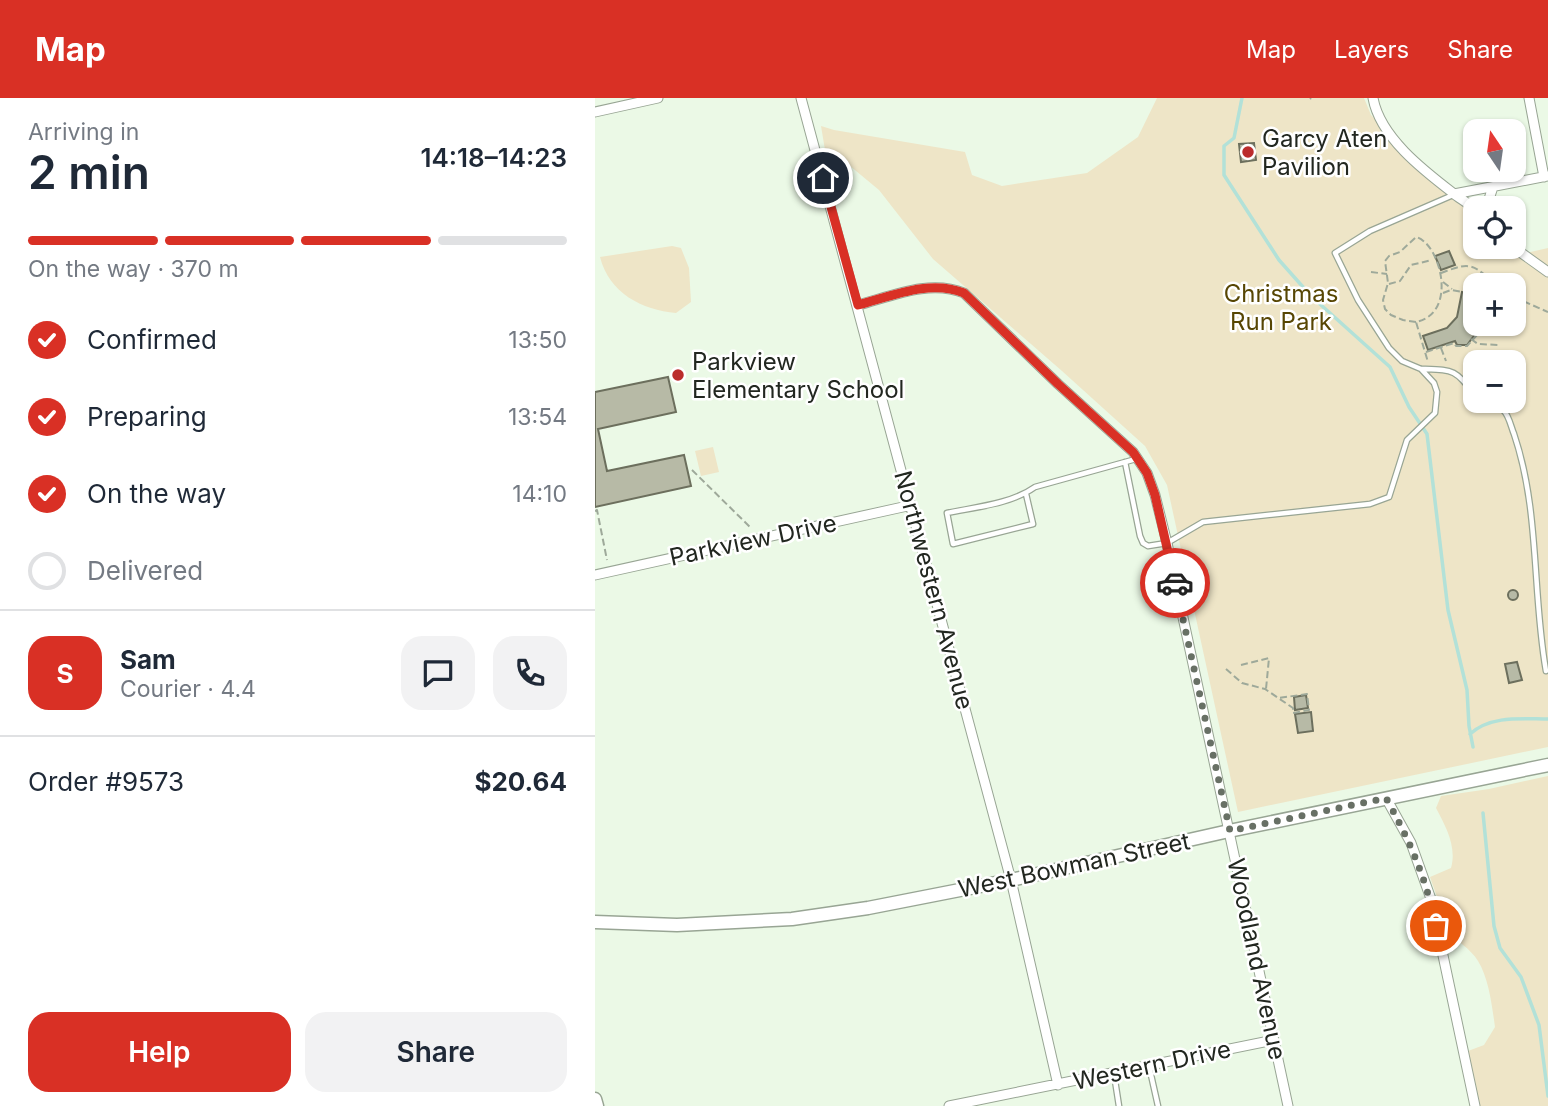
<!DOCTYPE html>
<meta charset="utf-8">
<style>
body{margin:0;font-family:Inter,sans-serif;background:#f2f2f3;color:#1f2937;height:100vh;display:flex;flex-direction:column;font-size:26px;white-space:nowrap}
*{box-sizing:border-box;margin:0}
p{font-size:23px;color:#747a83}
.icon{flex:none;width:38px;height:38px;fill:none;stroke:currentColor;stroke-width:2;stroke-linecap:round;stroke-linejoin:round}
.map{position:relative;flex:1;overflow:hidden}
.panel{display:flex;flex-direction:column;background:#fff;width:595px}
.panel>*{flex:none}
.needle{width:46px;rotate:347deg}
.fabs{position:absolute;left:868px;top:21px;display:grid;gap:14px}
.fabs a{display:grid;place-items:center;width:63px;height:63px;border-radius:14px;background:#fff;box-shadow:0 2px 5px #0004;font-size:35px}
.pin{position:absolute;display:grid;place-items:center;width:60px;height:60px;color:#fff;margin:-30px;border:4px solid #fff;border-radius:50%;box-shadow:0 2px 7px #0007}
.courier{position:absolute;display:grid;place-items:center;width:70px;height:70px;margin:-35px;border:5px solid #d93025;border-radius:50%;background:#fff;color:#222;box-shadow:0 2px 9px #0007}
.overview em{font-style:normal;font-weight:600}
.overview div{display:flex;flex-direction:column-reverse}
.overview{display:flex;align-items:center;justify-content:space-between;height:119px;padding:0 28px}
h1{font-size:46px;font-weight:600;line-height:52px}
.bar{display:grid;grid-template-columns:repeat(4,1fr);gap:10px 7px;align-content:center;height:84px;padding:0 28px}
.bar i{height:9px;border-radius:5px;background:#e0e1e3}
.bar .current{background:#d93025}
.bar p{grid-column:span 4}
.line{display:flex;align-items:center;gap:18px;padding:0 28px;border-top:2px solid #e0e1e3}
.line div{flex:1}
.round{display:grid;place-items:center;flex:none;width:74px;height:74px;border-radius:21px;background:#f2f2f3}
ol{padding:0 28px;list-style:none}
li{display:flex;align-items:center;gap:21px;height:77px}
li p{margin-inline-start:auto}
li .icon{padding:7px;border-radius:50%;background:#d93025;color:#fff;stroke-width:4}
li:last-child{color:#747a83}
li i{width:38px;height:38px;border:4px solid #e0e1e3;border-radius:50%}
.primary-button{display:flex;gap:14px;margin-top:auto;padding:14px 28px}
.primary-button a{flex:1;height:80px;border-radius:21px;background:#d93025;color:#fff;font-size:28px;font-weight:600;line-height:80px;text-align:center}
.primary-button a+a{background:#f2f2f3;color:#1f2937}
header{display:flex;align-items:center;gap:42px;box-sizing:border-box;height:98px;padding:0 35px;background:#d93025;color:#fff}
header strong{font-size:33px}
nav{display:flex;gap:38px;margin-inline-start:auto;font-size:24px}
main{display:flex;flex:1;min-height:0}
.map>svg:first-child{display:block}
.green{fill:#eee5c7;fill-rule:evenodd}
.lines{fill:none;stroke-linecap:round;stroke-linejoin:round}
.stream{stroke:#b2e1d8;stroke-width:3.5}
.building{fill:#b7baa6;stroke:#6c6f5d;stroke-width:2}
.lane-casing{stroke:#98a594;stroke-width:7}
.street-casing{stroke:#98a594;stroke-width:11}
.secondary-casing{stroke:#98a594;stroke-width:15}
.path{stroke:#9ea99a;stroke-width:2;stroke-dasharray:7 3.5;stroke-linecap:butt}
.lane{stroke:#fff;stroke-width:4.5}
.street{stroke:#fff;stroke-width:9}
.secondary{stroke:#fff;stroke-width:12}
.done{stroke:#687065;stroke-width:7;stroke-dasharray:0 12.6}
.route{stroke:#d93025;stroke-width:9}
.poi-dot{fill:#bb2c2c;stroke:#fff;stroke-width:2.5}
.labels{text-anchor:middle;dominant-baseline:central;stroke-width:5;stroke-linejoin:round;paint-order:stroke}
.poi-label{font-size:24px;fill:#222720;stroke:#fff;text-anchor:start}
.park-label{font-size:24px;fill:#574603;stroke:#fff}
.street-label{font-size:24px;fill:#222720;stroke:#fff}
</style>
<header>
<strong>Map</strong>
<nav><a>Map</a><a>Layers</a><a>Share</a></nav>
</header>
<main>
<section class="panel">
<div class="overview"><div><h1>2 min</h1><p>Arriving in</p></div><em>14:18–14:23</em></div>
<div class="bar"><i class="current"></i><i class="current"></i><i class="current"></i><i></i><p>On the way · 370 m</p></div>
<ol>
<li><svg class="icon" aria-label="check" viewBox="0 0 24 24"><path d="M5 12l5 5 9-10"/></svg>Confirmed<p>13:50</p></li>
<li><svg class="icon" aria-label="check" viewBox="0 0 24 24"><path d="M5 12l5 5 9-10"/></svg>Preparing<p>13:54</p></li>
<li><svg class="icon" aria-label="check" viewBox="0 0 24 24"><path d="M5 12l5 5 9-10"/></svg>On the way<p>14:10</p></li>
<li><i></i>Delivered</li>
</ol>
<div class="line" style="height:126px"><b class="round" style="background:#d93025;color:#fff">S</b><div><b>Sam</b><p>Courier · 4.4</p></div><a class="round"><svg class="icon" aria-label="chat" viewBox="0 0 24 24"><path d="M4 5h16v11H9l-5 4z"/></svg></a><a class="round"><svg class="icon" aria-label="phone" viewBox="0 0 24 24"><path d="M5 4h4l2 5-3 2q2 4 5 5l2-3 5 2v4C11 20 4 13 5 4z"/></svg></a></div>
<div class="line" style="height:91px"><div>Order #9573</div><b>$20.64</b></div>
<div class="primary-button"><a>Help</a><a>Share</a></div>
</section>
<div class="map">
<svg width="953" height="1008" viewBox="0 0 953 1008">
<rect width="100%" height="100%" fill="#ebf9e6"/>
<path class="green" d="M562 0H769L776 17 880 118V149H913L923 157 953 150V649L643 714 572 387 550 348 467 273 338 161 284 92 249 63 230 52 226 28 239 32 370 54 377 77 407 88 492 75 543 39ZM880 187H919V226H880ZM880 264H919V303H880Z
M77 148 86 150 94 170 96 204 81 215C47 212 14 195 5 159Z
M118 349 124 374 106 378 100 353Z
M953 678V1008H883L873 953 889 947 900 929C897 908 894 881 883 863 876 851 860 841 849 833L842 799 835 779 856 770C862 749 851 729 841 710L846 698 894 691Z"/>
<g class="lines">
<path class="stream" d="M647 0 639 40 629 48V77L684 162 716 198 795 269 814 309 832 336 853 512 872 592 874 628 878 649
M875 636C896 617 927 621 953 621
M888 715 899 828 905 850 926 879 944 927 953 998"/>
</g>
<path class="building" d="M659 45 661 62 646 64 644 46Z
M854 153 860 167 846 172 840 158Z
M867 194 880 197 876 225 880 228 881 235 872 247H862L860 243 833 252 828 238 852 230 862 219Z
M73 279 81 314 3 331 12 373 89 357 96 388 0 409V294Z
M913 497a5 5 0 1 1 10 0a5 5 0 1 1-10 0Z
M922 564 927 582 914 585 910 566Z
M711 597 713 610 700 612 699 599Z
M716 614 718 633 703 635 700 616Z"/>
<g class="lines">
<g class="lane-casing">
<path id="lane" d="M827 271C860 272 859 271 880 297
M888 303C894 305 903 308 908 312 914 317 916 329 919 336 945 413 937 494 951 573
M530 364 545 438 548 445 553 448 572 445 608 424 775 406 794 399 812 342 840 315 842 294 839 285 826 271 807 263 794 250 763 202 740 155 775 133 858 97
M431 396 438 426 358 446 352 415C381 409 416 406 440 389L541 361
M554 968 563 1008
M519 976 524 1008"/>
</g>
<g class="street-casing">
<path id="street" d="M206 0 416 782 463 987
M778 0C785 39 828 72 858 95 865 101 874 105 880 112
M934 0 949 79
M0 14 63 0
M859 96 953 78
M891 110 898 89
M918 149 953 174
M263 207C297 198 335 181 369 195L463 286 538 354 552 375 560 397 572 445 693 1008
M0 477 317 407
M791 700 816 745 836 801 880 1008
M354 1008 679 942"/>
</g>
<g class="secondary-casing">
<path id="secondary" d="M0 824 82 827 197 821 273 810 416 782 634 733 953 667
M0 1001 2 1008"/>
</g>
<path class="path" d="M715 1 716 0
M776 174 792 176
M846 175C879 162 877 168 903 187
M848 184 857 191
M794 186 805 183 816 167 837 162
M848 195 856 192 880 196
M919 199 953 214
M821 224 808 222 796 217 790 211 788 202 793 185 790 163 794 158 805 154 821 139C845 145 864 215 821 224L833 264
M876 241 883 246 904 247
M846 250 851 263
M831 254 859 245 861 248H872L883 236 881 227 878 224 880 212
M97 372 156 430
M0 413 2 412 12 462
M646 567 674 560 671 591
M631 571 647 585 670 591 698 610V615L714 612 712 596 684 600"/>
<use href="#lane" class="lane"/>
<use href="#street" class="street"/>
<use href="#secondary" class="secondary"/>
</g>
<g class="lines">
<path class="done" d="M580 485 635 733 791 700C815 743 831 780 841 828"/>
<path class="route" d="M228 80 263 207C297 198 335 181 369 195L463 286 538 354 552 375 560 397 580 485"/>
</g>
<g class="poi-dot">
<circle cx="653" cy="54" r="7"/>
<circle cx="83" cy="277" r="7"/>
</g>
<g class="labels">
<g class="poi-label">
<text x="667" y="40">Garcy Aten<tspan x="667" dy="28">Pavilion</tspan></text>
<text x="97" y="263">Parkview<tspan x="97" dy="28">Elementary School</tspan></text>
</g>
<g class="park-label">
<text x="686" y="195">Christmas<tspan x="686" dy="28">Run Park</tspan></text>
</g>
<g class="street-label">
<text transform="translate(158 442) rotate(-12)">Parkview Drive</text>
<text transform="translate(339 492) rotate(75)">Northwestern Avenue</text>
<text transform="translate(479 767) rotate(-12)">West Bowman Street</text>
<text transform="translate(662 861) rotate(78)">Woodland Avenue</text>
<text transform="translate(557 967) rotate(-12)">Western Drive</text>
</g>
</g>
</svg>
<div class="fabs">
<a><svg class="needle" viewBox="-14 -14 28 28"><path d="M0-13l5 13h-10z" fill="#e53935"/><path d="M0 13l5-13h-10z" fill="#747a83"/></svg></a>
<a><svg class="icon" aria-label="locate" viewBox="0 0 24 24"><circle cx="12" cy="12" r="6"/><path d="M12 2v4M12 18v4M2 12h4M18 12h4"/></svg></a>
<a>+</a>
<a>−</a>
</div>
<div class="pin" style="left:841px;top:828px;background:#ea580c"><svg class="icon" aria-label="bag" viewBox="0 0 24 24"><path d="M5 8h14l-1 12H6zM9 8a3 3 0 0 1 6 0"/></svg></div>
<div class="pin" style="left:228px;top:80px;background:#1f2937"><svg class="icon" aria-label="home" viewBox="0 0 24 24"><path d="M3 11l9-7 9 7M6 9v11h12V9"/></svg></div>
<div class="courier" style="left:580px;top:485px"><svg class="icon" aria-label="car" viewBox="0 0 24 24"><path d="M5 17H2v-5l4-1 3-4h7l3 4 3 1v5h-3M9 17h6M6 11h13"/><circle cx="7" cy="17" r="2"/><circle cx="17" cy="17" r="2"/></svg></div>
</div>
</main>
